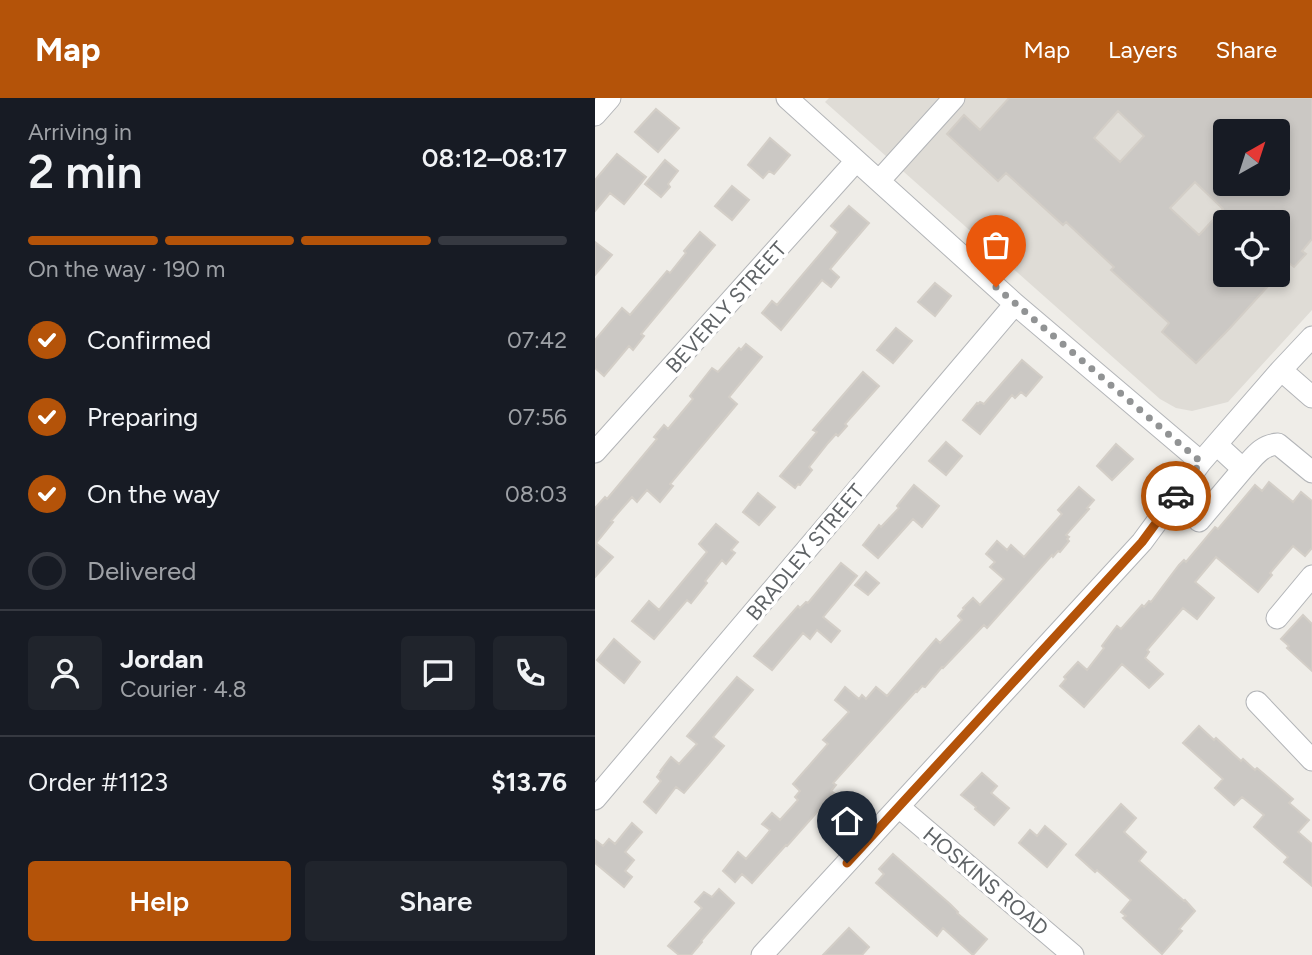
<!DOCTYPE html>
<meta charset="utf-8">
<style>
body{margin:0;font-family:Figtree,sans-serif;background:#20242c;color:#f1f3f6;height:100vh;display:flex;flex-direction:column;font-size:26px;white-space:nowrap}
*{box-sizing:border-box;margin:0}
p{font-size:23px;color:#9ea1a6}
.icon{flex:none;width:38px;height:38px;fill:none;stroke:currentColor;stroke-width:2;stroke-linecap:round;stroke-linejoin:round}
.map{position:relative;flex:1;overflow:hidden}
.details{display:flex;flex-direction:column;background:#171b24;width:595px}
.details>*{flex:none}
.needle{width:46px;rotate:39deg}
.controls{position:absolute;left:618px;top:21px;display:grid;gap:14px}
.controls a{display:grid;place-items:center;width:77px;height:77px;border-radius:7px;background:#171b24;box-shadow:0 4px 10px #0003;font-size:35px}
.pin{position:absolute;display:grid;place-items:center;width:60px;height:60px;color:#fff;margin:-72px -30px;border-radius:50% 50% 50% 0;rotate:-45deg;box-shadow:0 0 7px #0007}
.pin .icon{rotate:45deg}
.courier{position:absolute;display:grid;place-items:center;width:70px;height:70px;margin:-35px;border:5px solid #b45309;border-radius:50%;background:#fff;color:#222;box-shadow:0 2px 9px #0007}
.summary em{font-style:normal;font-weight:600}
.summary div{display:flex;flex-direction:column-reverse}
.summary{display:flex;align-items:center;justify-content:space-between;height:119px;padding:0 28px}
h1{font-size:46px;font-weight:600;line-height:52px}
.bar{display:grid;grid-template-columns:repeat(4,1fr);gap:10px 7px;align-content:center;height:84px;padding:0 28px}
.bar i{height:9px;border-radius:5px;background:#363941}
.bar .selected{background:#b45309}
.bar p{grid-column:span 4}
.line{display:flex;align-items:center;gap:18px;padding:0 28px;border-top:2px solid #363941}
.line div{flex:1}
.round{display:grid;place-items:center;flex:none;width:74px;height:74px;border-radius:7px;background:#20242c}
ol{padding:0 28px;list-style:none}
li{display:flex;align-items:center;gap:21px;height:77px}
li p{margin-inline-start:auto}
li .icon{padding:7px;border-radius:50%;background:#b45309;color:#fff;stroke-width:4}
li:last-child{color:#9ea1a6}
li i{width:38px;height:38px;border:4px solid #363941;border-radius:50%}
.cta{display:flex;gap:14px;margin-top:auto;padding:14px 28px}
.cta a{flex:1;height:80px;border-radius:7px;background:#b45309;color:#fff;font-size:28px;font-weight:600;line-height:80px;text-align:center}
.cta a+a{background:#20242c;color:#f1f3f6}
header{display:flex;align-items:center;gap:42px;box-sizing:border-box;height:98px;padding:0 35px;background:#b45309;color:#fff}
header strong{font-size:33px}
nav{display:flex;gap:38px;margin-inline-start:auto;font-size:24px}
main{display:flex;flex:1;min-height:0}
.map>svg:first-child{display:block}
.education{fill:#dfdcd6;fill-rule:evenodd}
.building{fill:#cbc8c4;stroke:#d3cec7;stroke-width:2;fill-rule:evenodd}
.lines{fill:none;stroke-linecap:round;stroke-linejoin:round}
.minor-casing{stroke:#b3b5b8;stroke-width:23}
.minor{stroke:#fff;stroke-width:21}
.done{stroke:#919394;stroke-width:7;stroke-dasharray:0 12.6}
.route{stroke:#b45309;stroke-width:9}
.labels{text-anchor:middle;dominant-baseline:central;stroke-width:7;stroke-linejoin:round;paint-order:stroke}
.street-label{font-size:21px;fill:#5f6366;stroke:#fff}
</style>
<header>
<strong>Map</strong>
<nav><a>Map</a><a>Layers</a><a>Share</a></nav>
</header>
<main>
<section class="details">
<div class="summary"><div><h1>2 min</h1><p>Arriving in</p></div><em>08:12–08:17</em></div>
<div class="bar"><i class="selected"></i><i class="selected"></i><i class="selected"></i><i></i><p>On the way · 190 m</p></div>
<ol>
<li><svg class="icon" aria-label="check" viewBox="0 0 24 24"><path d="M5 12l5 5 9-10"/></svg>Confirmed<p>07:42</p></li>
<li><svg class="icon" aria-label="check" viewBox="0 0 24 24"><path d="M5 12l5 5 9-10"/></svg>Preparing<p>07:56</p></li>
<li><svg class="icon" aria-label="check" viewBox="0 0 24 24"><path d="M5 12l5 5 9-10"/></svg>On the way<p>08:03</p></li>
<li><i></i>Delivered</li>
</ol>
<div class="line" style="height:126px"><a class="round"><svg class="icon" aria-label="person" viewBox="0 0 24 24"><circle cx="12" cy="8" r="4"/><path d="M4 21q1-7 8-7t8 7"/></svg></a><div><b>Jordan</b><p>Courier · 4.8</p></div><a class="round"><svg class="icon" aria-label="chat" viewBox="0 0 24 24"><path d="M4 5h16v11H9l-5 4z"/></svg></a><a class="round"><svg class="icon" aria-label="phone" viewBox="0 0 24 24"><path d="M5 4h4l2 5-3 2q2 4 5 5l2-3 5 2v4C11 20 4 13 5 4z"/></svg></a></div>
<div class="line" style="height:91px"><div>Order #1123</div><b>$13.76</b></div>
<div class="cta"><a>Help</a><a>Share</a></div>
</section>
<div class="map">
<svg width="717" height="857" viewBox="0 0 717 857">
<rect width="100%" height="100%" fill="#efede8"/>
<path class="education" d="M234 0H717V212L633 304 597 313 581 310 565 301 230 4ZM630 33H682V86H630ZM630 124H682V177H630Z"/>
<path class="building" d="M414 0H717V141L707 153 711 156 699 169 694 165 634 231 601 265 567 234 574 225 516 172 519 169 471 124 468 127 411 75 403 83 352 36 369 17 385 32ZM523 13 549 38 525 64 499 40ZM630 33H682V86H630ZM600 84 628 111 604 137 575 110ZM630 124H682V177H630Z
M61 11 84 30 63 54 40 34Z
M175 40 195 57 179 76 174 73 168 80 153 67Z
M22 56 51 79 29 106 15 95 0 113V82Z
M70 62 83 73 73 86 75 89 66 99 50 86Z
M137 88 154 102 137 122 120 108Z
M254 108 274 125 235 171 244 179 236 189 227 182 186 232 167 215 177 203 182 207 237 142 243 134 236 128Z
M105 134 120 147 46 236 49 238 38 252 34 248 9 278 0 270V242L27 210 35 217 72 173 75 175 91 155 89 153Z
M0 144 17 157 0 177Z
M340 185 356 198 340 218 323 204Z
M301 230 317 243 298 265 282 252Z
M151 246 167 259 134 299 142 306 75 386 78 388 65 404 52 392 42 404 37 399 16 423 18 424 1 445 18 459 0 479V410L10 399 12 401 62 341 59 339 69 327 73 331 98 301 95 298 117 270 123 274 144 250 146 252Z
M427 262 447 279 431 298 426 294 420 300 417 297 385 336 368 322 382 305 383 306 385 304 389 306Z
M268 274 284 288 250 326 252 328 243 338 241 336 233 345 214 369 217 372 205 387 203 386 200 390 185 378 222 334 218 332Z
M351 344 367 358 351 377 334 363Z
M521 346 538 361 517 382 502 368Z
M674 384 698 404 706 394 717 403V450L710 458 698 448 675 475 677 477 663 494 621 459 600 484 619 500 602 521 588 510 552 552 554 554 550 560 568 576 554 590 527 566 489 609 465 588 471 581 469 579 483 564 492 572 509 550 507 548 522 528 526 531 547 507 549 509 554 503 556 504 584 467 589 462 591 464 620 429 623 431 660 387 667 393Z
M319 387 344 408 327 429 318 421 283 460 268 447 284 427 286 429 304 410 302 408Z
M484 389 499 402 492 410 494 411 471 437 474 439 472 441 474 443 465 454 463 453 458 459 457 457 392 530 389 527 348 570 347 569 330 589 327 588 322 594 321 593 238 685 241 687 236 693 239 695 192 748 191 747 157 785 147 776 140 784 128 773 143 754 151 761 173 735 175 732 167 726 177 715 185 722 203 702 200 699 205 693 198 686 233 646 228 642 254 614 240 602 250 589 264 601 267 597 271 601 281 589 292 598 341 541 345 545 367 522 363 518 369 511 368 510 378 500 385 507 409 481 395 469 400 464 391 456 402 443 412 452 416 447 429 459 467 416 463 412Z
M163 395 180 409 164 427 148 414Z
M121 426 143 444 136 452 140 455 131 466 127 462 110 483 112 485 96 505 92 502 59 541 37 523 54 503 64 512 112 454 104 446Z
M246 465 262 478 228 519 245 533 236 544 222 532 215 541 208 535 177 572 159 558 203 508 205 510 211 504 213 505Z
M271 474 284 485 273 497 260 487Z
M708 517 717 526V573L692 550 694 548 686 541Z
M19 541 45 564 29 585 2 562Z
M142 579 158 592 118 639 129 648 89 695 81 689 61 715 49 704 66 683 62 679 67 672H66L76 659 84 666 102 646 92 638Z
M604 628 619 642 621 640 646 663 648 661 660 672 662 670 698 701 694 705 714 722 703 734 717 746V788L689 764 693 759 659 729 669 717 647 699 639 707 620 690 628 681 588 645Z
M387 675 402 688 396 695 414 710 399 727 380 711 381 709 366 697Z
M526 706 541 720 529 734 551 754 544 763 589 803 590 802 600 813 584 831 587 833 567 856 528 820 531 818 526 814 536 802 502 772 500 774 481 757Z
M37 725 47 734 30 754 39 762 30 773 37 779 29 789 0 765V742L8 748 14 741 20 746Z
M450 728 471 746 452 769 424 745 435 732 442 738Z
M298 756 355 806 363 814 362 815 392 841 378 857 348 830 342 838 281 785 289 776 284 771Z
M124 791 139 805 106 843 107 844 96 857H84L73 848 107 810 100 804 109 794 117 799Z
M254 830 274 849 267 857H228Z"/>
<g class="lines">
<g class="minor-casing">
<path id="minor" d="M192 0 420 206 606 364
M0 17 15 0
M284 83 359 0
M686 272 717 299
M622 347 648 371C659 359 666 347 683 346L717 374
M0 354 261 63
M604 423 648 371
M682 520 717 478
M662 604 717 662
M0 701 420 206
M304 709 478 857
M167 857 547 444 606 364 686 272 717 239"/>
</g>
<use href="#minor" class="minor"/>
</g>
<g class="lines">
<path class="done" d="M401 189 606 364 581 398"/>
<path class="route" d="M252 765 547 444 581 398"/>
</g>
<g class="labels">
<g class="street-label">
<text transform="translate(131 209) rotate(-48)">BEVERLY STREET</text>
<text transform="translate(210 454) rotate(-50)">BRADLEY STREET</text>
<text transform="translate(391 783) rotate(40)">HOSKINS ROAD</text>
</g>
</g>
</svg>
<div class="controls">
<a><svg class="needle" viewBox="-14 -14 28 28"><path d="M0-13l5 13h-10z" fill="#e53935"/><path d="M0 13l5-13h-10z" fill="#9ea1a6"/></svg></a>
<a><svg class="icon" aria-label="locate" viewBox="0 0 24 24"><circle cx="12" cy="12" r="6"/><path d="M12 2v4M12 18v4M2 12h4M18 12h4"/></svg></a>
</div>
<div class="pin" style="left:401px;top:189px;background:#ea580c"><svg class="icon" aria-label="bag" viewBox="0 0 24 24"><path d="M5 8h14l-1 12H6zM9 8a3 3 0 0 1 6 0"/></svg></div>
<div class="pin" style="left:252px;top:765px;background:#1f2937"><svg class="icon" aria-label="home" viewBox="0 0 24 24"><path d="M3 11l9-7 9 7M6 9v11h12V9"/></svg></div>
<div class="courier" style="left:581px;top:398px"><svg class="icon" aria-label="car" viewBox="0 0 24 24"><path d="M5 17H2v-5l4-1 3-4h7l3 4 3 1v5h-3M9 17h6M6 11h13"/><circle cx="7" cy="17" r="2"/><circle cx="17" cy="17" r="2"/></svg></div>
</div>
</main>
